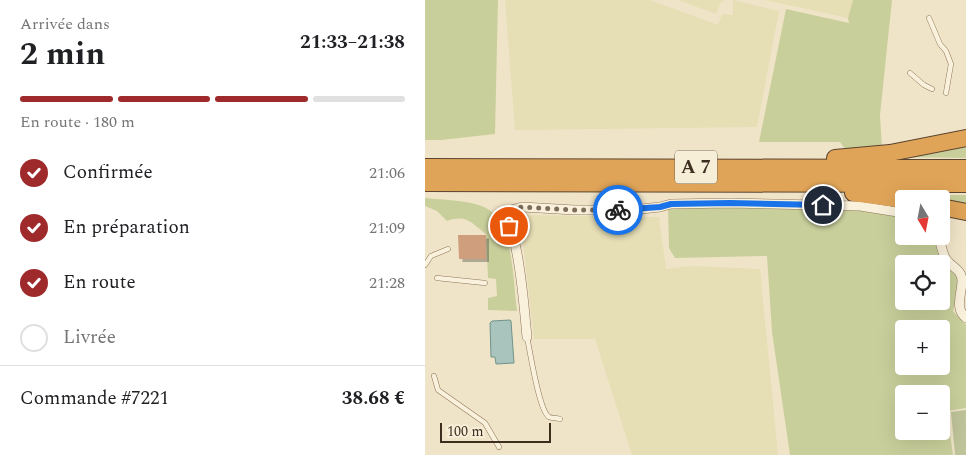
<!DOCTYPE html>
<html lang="fr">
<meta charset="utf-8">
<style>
body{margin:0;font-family:Spectral,serif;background:#f2f2f2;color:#202124;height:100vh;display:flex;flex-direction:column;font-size:19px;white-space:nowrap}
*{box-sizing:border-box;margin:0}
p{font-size:16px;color:#757577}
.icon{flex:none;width:28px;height:28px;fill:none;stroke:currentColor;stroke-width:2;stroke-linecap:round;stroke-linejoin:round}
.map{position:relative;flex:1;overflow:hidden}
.panel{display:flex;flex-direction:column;background:#fff;width:425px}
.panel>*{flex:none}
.needle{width:32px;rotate:170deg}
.buttons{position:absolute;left:470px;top:190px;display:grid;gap:10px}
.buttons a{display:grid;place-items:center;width:55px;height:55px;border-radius:5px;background:#fff;box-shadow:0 5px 20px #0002;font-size:25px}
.scale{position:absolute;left:15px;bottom:12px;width:111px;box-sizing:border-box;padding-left:5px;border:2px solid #3d2e20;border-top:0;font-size:14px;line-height:18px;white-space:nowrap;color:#3d2e20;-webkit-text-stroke:4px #f7eed8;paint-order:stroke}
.pin{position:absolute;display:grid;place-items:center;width:42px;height:42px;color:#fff;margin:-21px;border:2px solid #fff;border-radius:50%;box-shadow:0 1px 5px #0007}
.courier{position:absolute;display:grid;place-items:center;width:50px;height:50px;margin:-25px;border:4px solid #1a73e8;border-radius:50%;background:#fff;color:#222;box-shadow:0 1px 6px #0007}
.head em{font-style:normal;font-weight:700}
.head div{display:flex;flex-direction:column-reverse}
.head{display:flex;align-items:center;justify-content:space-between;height:85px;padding:0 20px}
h1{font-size:32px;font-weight:700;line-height:38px}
.bar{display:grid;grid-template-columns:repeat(4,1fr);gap:8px 5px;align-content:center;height:60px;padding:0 20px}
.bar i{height:6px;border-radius:4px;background:#e0e0e0}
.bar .selected{background:#9e2a2b}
.bar p{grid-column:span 4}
.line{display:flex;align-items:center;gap:12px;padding:0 20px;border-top:1px solid #e0e0e0}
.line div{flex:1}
ol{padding:0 20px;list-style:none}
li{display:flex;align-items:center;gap:15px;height:55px}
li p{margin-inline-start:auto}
li .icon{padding:5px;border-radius:50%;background:#9e2a2b;color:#fff;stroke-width:4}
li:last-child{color:#757577}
li i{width:28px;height:28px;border:2px solid #e0e0e0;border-radius:50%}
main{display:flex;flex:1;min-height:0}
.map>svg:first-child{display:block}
.farmland{fill:#e6deb5}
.green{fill:#c9cf9b;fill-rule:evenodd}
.cemetery{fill:#bfc49a}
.water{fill:#a9c4bc;stroke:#6f938a}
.building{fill:#cf9f7d;filter:url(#shadow)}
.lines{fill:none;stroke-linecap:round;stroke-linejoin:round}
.service-casing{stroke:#8d765c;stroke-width:5.5}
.minor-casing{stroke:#8d765c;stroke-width:10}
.motorway-casing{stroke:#5b4430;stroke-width:18}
.service{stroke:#faf1dc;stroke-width:4.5}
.minor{stroke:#faf1dc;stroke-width:9}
.motorway{stroke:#e0a458;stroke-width:16}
.done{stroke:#7c6e5b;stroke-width:5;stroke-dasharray:0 9}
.route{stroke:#1a73e8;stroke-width:6}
.labels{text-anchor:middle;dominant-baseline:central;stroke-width:4.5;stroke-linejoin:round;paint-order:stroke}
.shield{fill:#f7eed8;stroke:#756857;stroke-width:1}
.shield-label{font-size:19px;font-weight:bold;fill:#3d2e20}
</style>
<main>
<section class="panel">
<div class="head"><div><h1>2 min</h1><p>Arrivée dans</p></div><em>21:33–21:38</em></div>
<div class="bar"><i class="selected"></i><i class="selected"></i><i class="selected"></i><i></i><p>En route · 180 m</p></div>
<ol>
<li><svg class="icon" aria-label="check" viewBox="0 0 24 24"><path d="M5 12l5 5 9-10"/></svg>Confirmée<p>21:06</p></li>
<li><svg class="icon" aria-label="check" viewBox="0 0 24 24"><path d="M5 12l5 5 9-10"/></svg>En préparation<p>21:09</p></li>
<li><svg class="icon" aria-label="check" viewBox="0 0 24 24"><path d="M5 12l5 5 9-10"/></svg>En route<p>21:28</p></li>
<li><i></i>Livrée</li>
</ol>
<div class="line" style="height:65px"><div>Commande #7221</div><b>38.68 €</b></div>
</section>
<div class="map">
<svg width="541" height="455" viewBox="0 0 541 455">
<defs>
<filter id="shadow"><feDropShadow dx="3.5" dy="3.5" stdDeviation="0" flood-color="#0004"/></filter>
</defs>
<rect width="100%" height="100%" fill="#f0e4c8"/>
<path class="farmland" d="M80 0H225L293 25 297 14 308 15V0L354 11 332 127 90 130Z
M253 0H300L296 2 291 14Z
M340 0H428L423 18Z
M95 215 234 217 241 269 266 266 335 269 353 455H207L170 339H109Z"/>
<path class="green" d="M0 0H73L70 134 16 140H0Z
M428 0H467L455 115 457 148 421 150 415 142H334L361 9 424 23 423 18Z
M541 144V158L471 157Z
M474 195H541V209L516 205V199H486Z
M0 198C18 200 45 200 61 208 89 222 88 283 92 311L63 310V298L72 296 71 279 63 278 61 234C46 223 42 214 22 221L12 211 0 206Z
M243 207 410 209 436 208 479 215V236H516V264L528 270 535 280 528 311 541 325V408L522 411 528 455H365L347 332 342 256 250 258 244 248ZM479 264H516V301H479ZM479 329H516V366H479ZM479 394H516V431H479Z"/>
<path class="cemetery" d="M541 410V455H530L526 412Z"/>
<path class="water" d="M85 320 86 321 89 363 71 364 70 357H66L65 323 67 321Z"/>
<path class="building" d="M33 235H61V259H34Z"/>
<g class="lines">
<g class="service-casing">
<path id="service" d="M504 18 515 44 521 51 526 64 521 93
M485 73 499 85 507 89
M516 224 518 210
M0 265 6 256 23 249
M12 278 60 283
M102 337C105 351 114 411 124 417 126 418 132 418 135 419
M9 376 13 390 60 423 74 447"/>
</g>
<g class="minor-casing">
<path id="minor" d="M513 236C516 243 517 253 521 259 527 268 537 269 537 281 537 294 529 308 541 318
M102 337C99 307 97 274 90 244 87 233 79 221 86 210L97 207 150 210H207L235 207 246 204 305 203 435 206 479 213"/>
</g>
<g class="motorway-casing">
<path id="motorway" d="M410 158 465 153 541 138
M0 167 541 168
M0 183 541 184
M428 193 479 200
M516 207 541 212"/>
</g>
<use href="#service" class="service"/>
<use href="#minor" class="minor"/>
<use href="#motorway" class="motorway"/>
</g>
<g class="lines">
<path class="done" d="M84 226 83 215 86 210 97 207 150 210H193"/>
<path class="route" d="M193 210 235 207 246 204 305 203 398 205"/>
</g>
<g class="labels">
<rect class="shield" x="250" y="150.5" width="42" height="33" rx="4"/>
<g class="shield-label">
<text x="271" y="167">A 7</text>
</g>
</g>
</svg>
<div class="buttons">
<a><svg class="needle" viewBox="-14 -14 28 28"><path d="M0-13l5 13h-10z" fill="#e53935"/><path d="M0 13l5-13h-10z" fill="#757577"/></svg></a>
<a><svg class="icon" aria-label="locate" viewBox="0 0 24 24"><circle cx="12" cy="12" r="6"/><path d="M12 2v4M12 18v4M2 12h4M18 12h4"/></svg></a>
<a>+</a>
<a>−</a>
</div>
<div class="scale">100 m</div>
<div class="pin" style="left:84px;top:226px;background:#ea580c"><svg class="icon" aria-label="bag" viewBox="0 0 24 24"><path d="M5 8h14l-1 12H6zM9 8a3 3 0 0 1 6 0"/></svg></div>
<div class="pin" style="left:398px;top:205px;background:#1f2937"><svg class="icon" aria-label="home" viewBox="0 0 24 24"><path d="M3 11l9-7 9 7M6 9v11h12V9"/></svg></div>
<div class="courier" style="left:193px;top:210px"><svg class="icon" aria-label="bike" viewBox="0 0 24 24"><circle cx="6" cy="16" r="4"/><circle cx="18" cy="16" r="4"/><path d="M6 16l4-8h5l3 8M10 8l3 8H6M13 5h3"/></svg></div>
</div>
</main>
